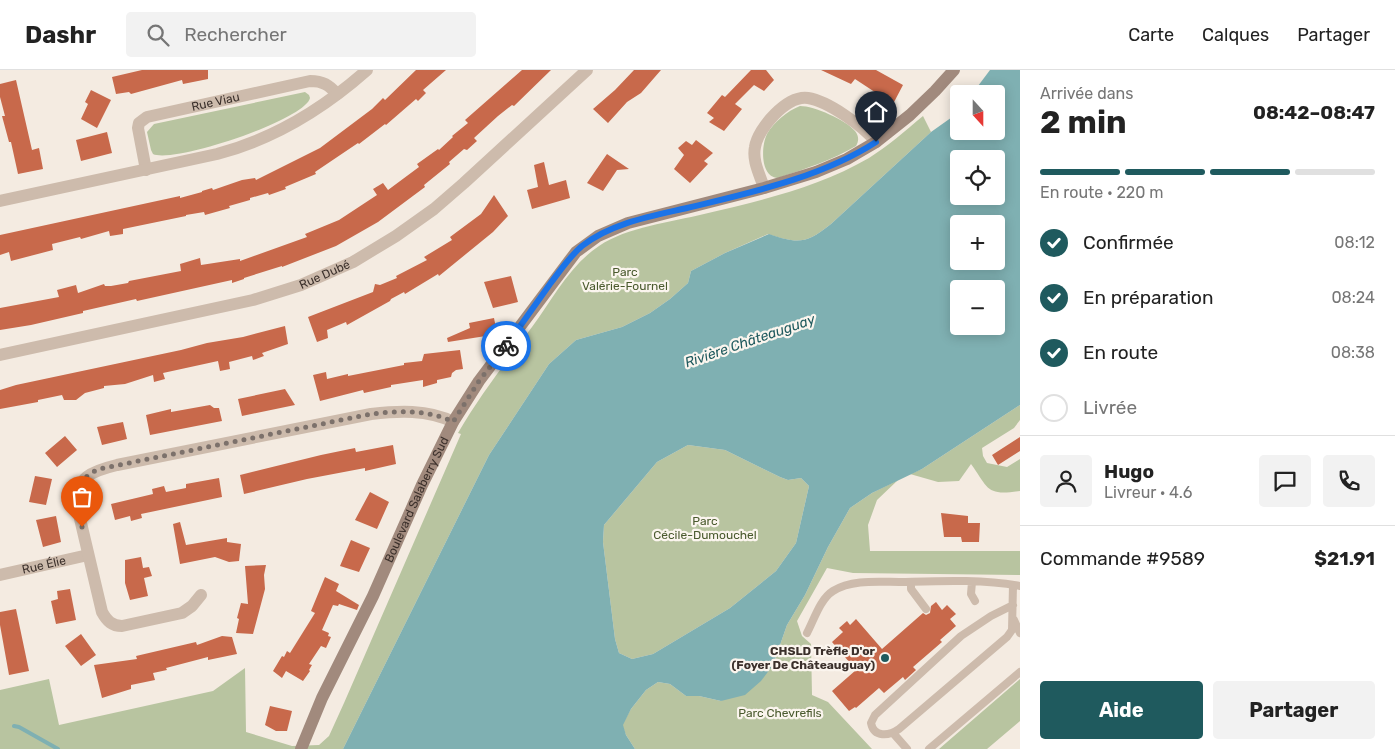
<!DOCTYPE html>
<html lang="fr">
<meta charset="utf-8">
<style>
body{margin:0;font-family:Rubik,sans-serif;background:#f2f2f2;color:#222;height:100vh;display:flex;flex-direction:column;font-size:19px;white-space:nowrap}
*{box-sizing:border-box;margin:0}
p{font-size:16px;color:#767676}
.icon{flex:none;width:28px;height:28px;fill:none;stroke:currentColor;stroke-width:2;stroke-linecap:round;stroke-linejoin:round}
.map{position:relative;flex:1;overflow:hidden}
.sheet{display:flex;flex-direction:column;background:#fff;width:375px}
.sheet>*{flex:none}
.needle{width:32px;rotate:159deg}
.controls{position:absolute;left:950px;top:15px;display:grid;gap:10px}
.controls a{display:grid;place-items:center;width:55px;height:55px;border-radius:5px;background:#fff;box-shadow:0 2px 12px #0003;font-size:25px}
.pin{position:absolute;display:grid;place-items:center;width:42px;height:42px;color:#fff;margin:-51px -21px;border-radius:50% 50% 50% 0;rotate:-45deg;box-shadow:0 0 5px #0007}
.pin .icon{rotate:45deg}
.courier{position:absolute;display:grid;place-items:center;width:50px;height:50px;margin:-25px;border:4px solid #1a73e8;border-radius:50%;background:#fff;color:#222;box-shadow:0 1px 6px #0007}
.head em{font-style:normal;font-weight:700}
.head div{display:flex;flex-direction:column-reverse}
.head{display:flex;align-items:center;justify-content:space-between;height:85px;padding:0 20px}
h1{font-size:32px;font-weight:700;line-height:38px}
.bar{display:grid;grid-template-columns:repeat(4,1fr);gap:8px 5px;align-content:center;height:60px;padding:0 20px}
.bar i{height:6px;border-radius:4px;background:#e0e0e0}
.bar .active{background:#1f5a5e}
.bar p{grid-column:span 4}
.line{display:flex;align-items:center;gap:12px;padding:0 20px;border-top:1px solid #e0e0e0}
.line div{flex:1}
.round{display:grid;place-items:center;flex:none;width:52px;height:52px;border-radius:5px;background:#f2f2f2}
ol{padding:0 20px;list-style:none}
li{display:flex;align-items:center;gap:15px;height:55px}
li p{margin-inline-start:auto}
li .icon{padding:5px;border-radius:50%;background:#1f5a5e;color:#fff;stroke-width:4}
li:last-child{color:#767676}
li i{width:28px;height:28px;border:2px solid #e0e0e0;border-radius:50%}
.primary-button{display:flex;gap:10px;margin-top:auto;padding:10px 20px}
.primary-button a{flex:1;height:58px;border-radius:5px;background:#1f5a5e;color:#fff;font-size:20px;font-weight:700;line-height:58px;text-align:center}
.primary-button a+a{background:#f2f2f2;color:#222}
header{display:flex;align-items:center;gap:30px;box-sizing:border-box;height:70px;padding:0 25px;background:#fff;border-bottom:1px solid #e0e0e0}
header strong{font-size:24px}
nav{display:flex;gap:28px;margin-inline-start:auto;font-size:18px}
.search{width:350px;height:45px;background:#f2f2f2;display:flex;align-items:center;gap:12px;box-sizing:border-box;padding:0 18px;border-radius:5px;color:#767676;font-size:19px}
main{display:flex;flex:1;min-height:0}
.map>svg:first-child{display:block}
.green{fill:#b8c4a0}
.water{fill:#7fb0b2;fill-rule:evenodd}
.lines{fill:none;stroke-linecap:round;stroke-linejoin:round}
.stream{stroke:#7fb0b2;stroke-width:4}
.building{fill:#c8694b}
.lane{stroke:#cdbbac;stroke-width:8}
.street{stroke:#cdbbac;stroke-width:12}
.secondary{stroke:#a18a7d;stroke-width:12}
.done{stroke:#7c716b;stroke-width:5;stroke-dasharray:0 9}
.route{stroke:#1a73e8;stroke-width:6}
.poi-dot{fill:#1f5a5e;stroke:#fbf5ee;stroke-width:2}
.labels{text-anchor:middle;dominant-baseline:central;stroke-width:4.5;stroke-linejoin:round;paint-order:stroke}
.street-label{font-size:12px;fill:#3b302b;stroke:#fbf5ee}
.park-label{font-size:12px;fill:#4a5a2e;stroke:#fbf5ee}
.poi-label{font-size:12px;font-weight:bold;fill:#3b302b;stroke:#fbf5ee;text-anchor:end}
.water-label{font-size:14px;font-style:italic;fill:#1f5a5e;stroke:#fbf5ee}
</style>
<header>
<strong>Dashr</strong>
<div class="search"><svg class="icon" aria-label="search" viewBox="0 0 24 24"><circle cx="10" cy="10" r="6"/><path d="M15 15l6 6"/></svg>Rechercher</div>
<nav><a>Carte</a><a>Calques</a><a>Partager</a></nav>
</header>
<main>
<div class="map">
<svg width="1020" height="679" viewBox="0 0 1020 679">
<rect width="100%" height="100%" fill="#f4ebe1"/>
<path class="green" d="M305 22 309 25 310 28C305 50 173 94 153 84L151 80 147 62 154 54Z
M800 36C814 36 846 50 855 61 859 66 859 71 856 76 832 90 805 99 778 108 760 107 761 76 767 64 774 52 787 41 800 36Z
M923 46 931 62 831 154C806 174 798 174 768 164L725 183 691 201 688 213 670 229 650 243 622 257 576 270 549 294 489 385 343 679H0V620L49 609 59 655 213 621 245 598 246 662 292 676 319 675 329 666 344 633 461 364 458 363C480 325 506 292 532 257 552 230 570 195 599 176 627 157 671 152 704 144 760 131 819 117 869 88 888 76 905 61 923 46Z
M1020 335V350L1014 358 982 378 983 386 987 393 1007 397 1020 389V421C986 426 989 419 971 394L959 411 938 412 910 404 922 399Z
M688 375 725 380 780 407 788 410 801 408 809 416 796 473 776 501 730 538 653 584 632 589 619 583 615 569 603 472 604 455 657 392Z
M898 410 877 430 868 455 870 481H1020V505L853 503 827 498 797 551 802 566 811 574 812 625 828 632 872 679H635L626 665 622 655 631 639 646 620 658 612 670 614 686 626H699L721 631 773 595 787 555 805 525 828 477 850 438 872 423Z
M1020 609V651L987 679H939Z"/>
<path class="water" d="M990 0H1020V335L922 399 872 423 850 438 828 477 805 525 787 555 773 595 761 611 745 625 721 631 699 626H686L670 614 658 612 646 620 631 639 623 655 626 665 635 679H343L489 385 549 294 576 270 622 257 650 243 670 229 688 213 691 201 725 183 769 164C798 174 806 174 831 154L931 62 955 45 959 40V61H996V24H972ZM959 89H996V126H959ZM959 154H996V191H959ZM959 219H996V256H959ZM688 375 725 380 780 407 788 410 801 408 809 416 796 473 776 501 730 538 653 584 632 589 619 583 615 569 603 472 604 455 657 392Z"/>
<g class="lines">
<path class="stream" d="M14 656 19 657 58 679"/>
</g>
<path class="building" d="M142 0H208V9L183 14 182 10 131 24 129 22 116 24 112 7Z
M416 0H446L423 20 426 23 418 31 416 29 386 55 385 54 359 74 358 73 315 102 316 104 285 117 286 119 269 125 268 123 250 128V130L229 136 230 138 205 145 204 142 186 145V146L123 159V164L110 166 109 161 81 169 80 167 52 174 53 180 11 191 9 182 0 185V165L180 126V128L202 122V121L212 118 213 120 242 110 255 108 256 110 320 78 372 39 383 28 385 30Z
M522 0H551L514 36 512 35 498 46 474 68 477 71 467 80 464 79 449 92 450 94 424 115 425 117 378 152 336 176 282 197V196L244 208V209L232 213V210L137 231 136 229 83 241V243L31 255 0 260V238L59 227 57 220 76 215 78 223 104 214 105 216H111L128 213 129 211 181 201 180 194 200 188 201 195 240 189V191L307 167 305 164 339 150 377 125 373 119 383 113 388 120 419 97 417 94 438 79 439 80 453 67 452 66 468 53 465 50Z
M634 0H661L641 23 627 32 608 53 593 39 615 20Z
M751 0H766L774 10 764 21 754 15 735 34 742 39 724 61 709 52 714 48 707 43 722 25 725 27Z
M821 0H876L903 15 893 34 855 9 851 14Z
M16 10 32 80 39 78 43 99 18 104 11 72H9L2 46H5L0 27V14Z
M91 20 111 30 97 58 81 49 88 34 85 32Z
M107 62 112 83 81 91 76 70Z
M696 70 713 83 704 91 708 94 690 113 674 99 684 85 678 78 686 71 692 75Z
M607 84 629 99 617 100 603 121 587 113Z
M544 92 549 115 566 110 570 128 532 139 527 120 538 117 534 95Z
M494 125 508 146 493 162 439 206 438 204 405 224 404 222 391 229 390 231 347 255 346 252 327 260 328 268 317 272 308 247 373 222 375 214 380 215 397 208 396 206 427 190 424 187 452 170 450 167 481 144Z
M511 206 518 232 493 238 484 212Z
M494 248 496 258 491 259 492 265 448 272 447 268 470 258 469 253Z
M285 256 288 274 262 283 264 286 253 290 252 286 229 292 230 299 220 301 218 291 163 303 165 309 154 312 153 305 125 314 104 316V318L85 323 76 330H64L62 325 38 330V332L0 339V320L16 315 181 280 207 273 243 267Z
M460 280 463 299 456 300 452 303 451 307 437 310V313L423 317V310L391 315V317L364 323 363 320 320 331 313 305 326 302 327 309 348 304V306L404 295V293L422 291 424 284Z
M285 319 295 335 242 346 238 329Z
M210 335 214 338H219L222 351 150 365 146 345 171 339V342Z
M123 352 127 369 102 375 97 357Z
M65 366 77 380 57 397 45 383Z
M1020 367V381L998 395 992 385Z
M393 375 396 394 365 401V398L307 409 244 424 240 405 321 385 355 378 356 382Z
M35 406 52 409 46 435 29 432Z
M219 408 222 427 141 444 142 448 131 451 130 446 115 450 111 434 153 424 152 419 164 416 166 422 186 418V414Z
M370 422 389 432 377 459 355 450Z
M941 443 968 446V453H980L979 472H962L961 467H944Z
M56 446 61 472 43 477 36 450Z
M180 452 186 475 227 468V472L241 474 239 491 229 492 215 487 180 494 173 454Z
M351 470 370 478 359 502 340 496Z
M141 487 143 498 149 497 152 506 144 508 148 526 130 530 125 513V490Z
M266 495 264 505 265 519 253 564 236 563 239 549 237 548 241 533 248 534 245 496Z
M325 507 339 514 336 521 359 535 357 540 339 534 338 536 333 535 322 560 329 563 328 566 331 567 326 578 321 576 309 594 312 595 309 600 310 601 303 611 286 601 282 608 273 601 282 586 284 587 287 581 290 583 315 543 311 541Z
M70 519 76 550 56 554 51 531 58 529 57 521Z
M936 532 942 540 947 535 956 544 950 549 956 556 940 570 942 572 913 597 916 600 905 610 903 607 884 623 879 618 856 638 855 637 849 641 832 621 856 600 832 572 843 562 839 558 847 551 850 555 856 549 882 579 923 543 926 545 930 543 931 536Z
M16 539 29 601 9 605 0 555V542Z
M81 564 96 585 81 596 65 576Z
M222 566 232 567 237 584 208 590V587L166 598 167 600 153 603 155 610 131 615V619L102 628 94 595 137 589 136 586 196 572 197 575Z
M270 636 292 641 287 661H276L265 655Z"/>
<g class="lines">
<path class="lane" d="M911 512V519L926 539
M972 512 971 524 975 531
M1013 535 991 546 961 566 875 645 871 653C874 668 889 666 899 659L1007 567 1012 560 1013 515
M1014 550 1020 563
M807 563C814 550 820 529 833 521 852 509 879 512 901 512 940 511 981 509 1020 516
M893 663 907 679
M929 679 1020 602"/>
<g class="street">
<path id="s1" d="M146 100 138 58 139 53 147 47 310 11C323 11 329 15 337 24"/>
<path d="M764 118C760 105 752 91 755 77 758 58 787 25 808 28 828 31 863 56 876 72"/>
<path d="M0 131 217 84C274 69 323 39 367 0"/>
<path id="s2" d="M0 285 253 230 301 215 353 192 396 166 434 139 464 113 587 0"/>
<path id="s3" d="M0 505 88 485"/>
<path d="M201 525 192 536 182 543 122 556C112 556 107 551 102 542L77 436C75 407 92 401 117 395L371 344C397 341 428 339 453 352"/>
</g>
<path class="secondary" id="s4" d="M301 679 322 628 373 526 422 415 453 352 479 311 576 182 598 166 628 153 764 118 816 102 847 89 876 72 910 45 935 21 954 0"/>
</g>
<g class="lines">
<path class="done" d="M82 457C76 433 70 412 99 399L371 344C398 341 428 339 453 352L479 311 506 276"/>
<path class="route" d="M506 276C521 255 535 235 550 214 560 201 569 187 582 176 611 153 652 146 687 138 752 122 820 108 876 72"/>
</g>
<circle class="poi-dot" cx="885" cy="588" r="5"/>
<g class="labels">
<g class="street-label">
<text stroke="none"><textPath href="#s1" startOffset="128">Rue Viau</textPath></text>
<text stroke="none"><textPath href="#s2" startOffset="335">Rue Dubé</textPath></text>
<text stroke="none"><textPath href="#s4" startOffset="275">Boulevard Salaberry Sud</textPath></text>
<text stroke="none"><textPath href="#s3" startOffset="45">Rue Élie</textPath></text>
</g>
<g class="park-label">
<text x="625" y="202">Parc<tspan x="625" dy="14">Valérie-Fournel</tspan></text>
<text x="705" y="451">Parc<tspan x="705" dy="14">Cécile-Dumouchel</tspan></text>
<text x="780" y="643">Parc Chevrefils</text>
</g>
<g class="poi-label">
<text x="875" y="581">CHSLD Trèfle D'or<tspan x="875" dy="14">(Foyer De Châteauguay)</tspan></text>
</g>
<g class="water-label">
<text transform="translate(750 271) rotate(-19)">Rivière Châteauguay</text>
</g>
</g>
</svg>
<div class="controls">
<a><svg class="needle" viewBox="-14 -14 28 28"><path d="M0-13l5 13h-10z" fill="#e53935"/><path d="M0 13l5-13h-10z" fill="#767676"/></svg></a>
<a><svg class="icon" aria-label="locate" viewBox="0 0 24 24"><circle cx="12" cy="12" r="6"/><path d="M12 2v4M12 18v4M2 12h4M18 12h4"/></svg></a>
<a>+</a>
<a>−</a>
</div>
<div class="pin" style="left:82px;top:457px;background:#ea580c"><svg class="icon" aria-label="bag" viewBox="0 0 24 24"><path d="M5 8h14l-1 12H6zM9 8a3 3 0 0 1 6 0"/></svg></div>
<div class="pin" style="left:876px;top:72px;background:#1f2937"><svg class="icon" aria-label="home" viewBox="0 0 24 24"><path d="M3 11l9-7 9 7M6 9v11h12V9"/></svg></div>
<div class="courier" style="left:506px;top:276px"><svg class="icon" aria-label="bike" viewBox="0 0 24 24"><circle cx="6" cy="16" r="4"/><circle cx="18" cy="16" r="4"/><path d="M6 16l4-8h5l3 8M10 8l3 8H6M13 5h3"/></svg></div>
</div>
<section class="sheet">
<div class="head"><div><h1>2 min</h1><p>Arrivée dans</p></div><em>08:42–08:47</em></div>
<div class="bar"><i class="active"></i><i class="active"></i><i class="active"></i><i></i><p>En route · 220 m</p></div>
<ol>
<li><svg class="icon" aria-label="check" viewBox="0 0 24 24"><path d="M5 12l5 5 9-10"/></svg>Confirmée<p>08:12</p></li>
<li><svg class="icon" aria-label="check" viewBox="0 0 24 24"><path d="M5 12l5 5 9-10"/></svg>En préparation<p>08:24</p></li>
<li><svg class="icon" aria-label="check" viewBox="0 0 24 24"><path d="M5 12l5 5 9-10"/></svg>En route<p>08:38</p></li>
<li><i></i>Livrée</li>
</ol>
<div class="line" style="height:90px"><a class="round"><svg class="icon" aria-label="person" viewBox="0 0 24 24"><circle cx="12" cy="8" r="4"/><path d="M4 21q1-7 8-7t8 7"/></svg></a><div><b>Hugo</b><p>Livreur · 4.6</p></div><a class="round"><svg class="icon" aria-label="chat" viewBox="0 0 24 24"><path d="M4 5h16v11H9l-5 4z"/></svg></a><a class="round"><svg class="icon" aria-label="phone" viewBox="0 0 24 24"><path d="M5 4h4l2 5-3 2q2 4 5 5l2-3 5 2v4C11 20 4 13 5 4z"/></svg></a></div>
<div class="line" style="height:65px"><div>Commande #9589</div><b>$21.91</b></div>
<div class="primary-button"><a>Aide</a><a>Partager</a></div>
</section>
</main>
